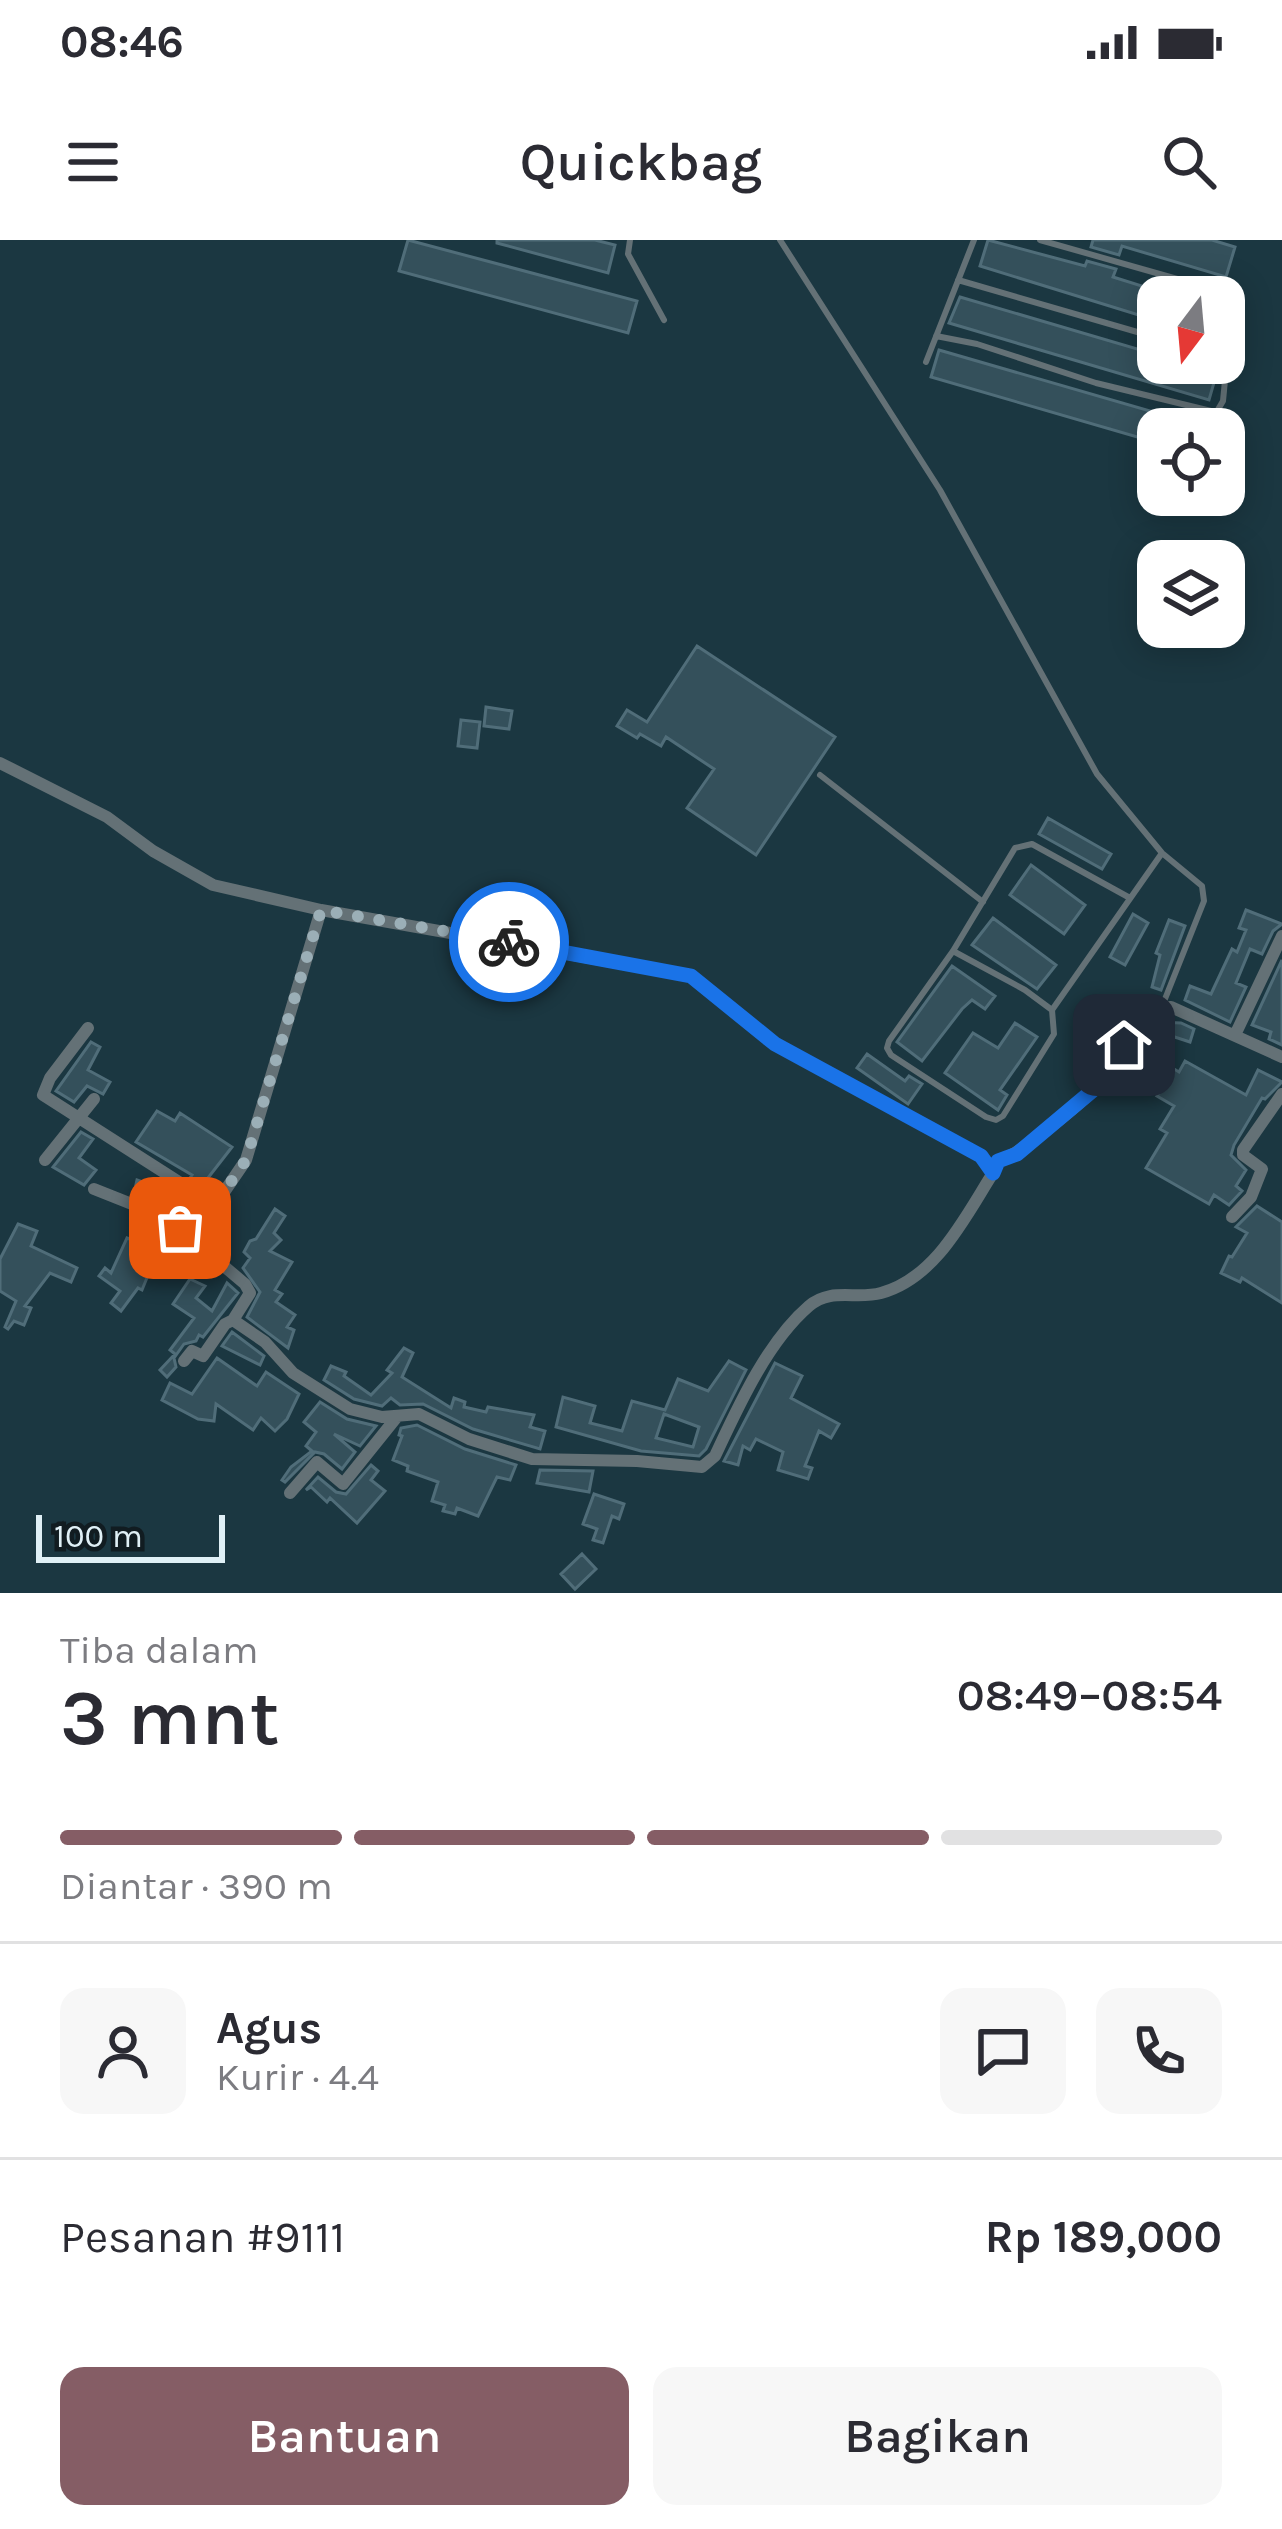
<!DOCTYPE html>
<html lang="id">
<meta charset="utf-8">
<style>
body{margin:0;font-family:Karla,sans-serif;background:#f7f7f7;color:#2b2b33;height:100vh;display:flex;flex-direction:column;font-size:45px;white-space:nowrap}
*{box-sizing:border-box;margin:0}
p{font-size:39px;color:#7c7c81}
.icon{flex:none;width:66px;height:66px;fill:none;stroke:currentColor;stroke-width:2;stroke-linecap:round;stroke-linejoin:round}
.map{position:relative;height:1353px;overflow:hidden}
.sheet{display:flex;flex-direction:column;background:#fff;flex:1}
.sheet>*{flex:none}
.needle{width:78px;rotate:196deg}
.controls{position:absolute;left:1137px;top:36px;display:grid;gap:24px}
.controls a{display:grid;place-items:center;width:108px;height:108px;border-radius:24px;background:#fff;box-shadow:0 6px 30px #0003;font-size:60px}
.scale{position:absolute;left:36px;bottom:30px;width:189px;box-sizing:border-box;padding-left:12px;border:6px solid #e0f0f6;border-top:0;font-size:33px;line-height:42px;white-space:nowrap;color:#e0f0f6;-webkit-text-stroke:9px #111c21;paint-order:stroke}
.pin{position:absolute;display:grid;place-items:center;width:102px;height:102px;color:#fff;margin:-51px;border-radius:24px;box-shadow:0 6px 18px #0006}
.courier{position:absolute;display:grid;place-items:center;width:120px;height:120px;margin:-60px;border:9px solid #1a73e8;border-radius:50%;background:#fff;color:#222;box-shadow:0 3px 15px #0007}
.head em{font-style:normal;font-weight:600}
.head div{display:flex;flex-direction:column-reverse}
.head{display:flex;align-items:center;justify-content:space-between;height:204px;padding:0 60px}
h1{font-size:78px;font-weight:600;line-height:90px}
.bar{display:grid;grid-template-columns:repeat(4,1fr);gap:18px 12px;align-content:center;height:144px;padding:0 60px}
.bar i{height:15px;border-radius:9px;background:#e1e1e2}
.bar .on{background:#855d65}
.bar p{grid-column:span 4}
.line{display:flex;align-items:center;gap:30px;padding:0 60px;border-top:3px solid #e1e1e2}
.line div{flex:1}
.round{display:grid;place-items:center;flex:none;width:126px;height:126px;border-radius:24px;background:#f7f7f7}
.primary-button{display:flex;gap:24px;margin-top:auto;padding:24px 60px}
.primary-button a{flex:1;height:138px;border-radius:24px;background:#855d65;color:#fff;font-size:48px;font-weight:600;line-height:138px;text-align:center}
.primary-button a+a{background:#f7f7f7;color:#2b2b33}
.status{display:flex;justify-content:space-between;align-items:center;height:84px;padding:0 60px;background:#fff;direction:ltr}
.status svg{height:33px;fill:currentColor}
header{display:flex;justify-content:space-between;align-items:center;height:156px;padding:0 60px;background:#fff;font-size:54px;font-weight:600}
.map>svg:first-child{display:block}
.building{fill:#34505b;stroke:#506d79;stroke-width:3;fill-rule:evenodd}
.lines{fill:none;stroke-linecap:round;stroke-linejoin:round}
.service{stroke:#647176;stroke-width:6}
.minor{stroke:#647176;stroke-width:12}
.done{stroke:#9bafb7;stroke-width:12;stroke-dasharray:0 21.6}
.route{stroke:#1a73e8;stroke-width:15}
</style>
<div class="status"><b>08:46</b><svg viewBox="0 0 49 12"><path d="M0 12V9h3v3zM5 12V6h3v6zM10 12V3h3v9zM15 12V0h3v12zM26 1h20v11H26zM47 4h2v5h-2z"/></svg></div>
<header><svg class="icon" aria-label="menu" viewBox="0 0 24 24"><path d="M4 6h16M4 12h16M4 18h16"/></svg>Quickbag<svg class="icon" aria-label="search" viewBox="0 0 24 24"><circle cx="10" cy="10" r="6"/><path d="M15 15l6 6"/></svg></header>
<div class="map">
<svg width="1282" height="1353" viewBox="0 0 1282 1353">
<rect width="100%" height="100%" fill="#1b3741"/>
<path class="building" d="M408 0 637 61 628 93 399 31Z
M497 0H595L615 5 608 33 497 3Z
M988 0 1085 26 1087 21 1116 29 1113 37 1158 51V81L980 26Z
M1093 0H1212L1235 7 1226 37 1122 6 1119 15 1091 7Z
M960 57 1158 115V123H1186L1217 132 1209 160 949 83Z
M939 110 1202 186 1201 189H1158V203L931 137Z
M697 406 835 497 756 615 687 568 714 529 666 497 661 506 640 494 637 498 617 486 627 470 647 482Z
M486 467 512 471 509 489 484 486Z
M461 480 480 482 477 508 458 506Z
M1048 578 1111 614 1102 629 1039 594Z
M1031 625 1085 665 1064 694 1010 655Z
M1246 670 1282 684 1273 691 1262 714 1250 709 1236 743 1246 747 1230 782 1185 760 1190 746 1211 754 1232 709 1237 712 1246 690 1239 688Z
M1133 674 1148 683 1125 725 1110 717Z
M993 678 1056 725 1037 749 972 705Z
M1169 680 1185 686 1161 750 1152 747 1160 715 1156 713Z
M1282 720V805L1269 799 1271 792 1252 785Z
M952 726 995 756 985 769 972 760 962 769 922 821 897 802Z
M1157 782 1181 783 1194 789 1190 802 1156 791Z
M1015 783 1037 797 1000 850 1007 855 998 870 945 833 973 793 998 808Z
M91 802 100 807 88 830 110 842 103 854 87 846 74 862 56 851Z
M867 814 905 841 909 836 922 844 908 864 857 828Z
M1156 818 1179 832 1185 821 1246 855 1258 830 1282 842 1265 859 1262 858 1234 905 1231 915 1246 930 1236 946 1242 951 1229 965 1214 955 1209 964 1146 928 1167 893 1160 889 1174 866 1157 856 1161 851 1141 836Z
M157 871 175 881 180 873 232 907 204 943 213 950 208 957 190 938 192 935 136 902Z
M81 892 93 899 79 918 96 930 84 945 53 927Z
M137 940 176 954 186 964 179 975 134 953Z
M1257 966 1282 982V1063L1242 1038 1240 1042 1221 1033 1229 1016 1232 1017 1247 993 1236 987Z
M275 969 285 976 274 993 281 1000 270 1011 292 1022 275 1050 282 1054 276 1062 295 1075 287 1087 294 1090 288 1108 247 1077 260 1052 243 1028 250 1018 244 1012 250 1001 256 999Z
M18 984 37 991 31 1006 77 1028 71 1042 50 1033 25 1066 31 1068 24 1085 14 1081 8 1089 5 1087 16 1061 0 1051V1019Z
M156 985 162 987 198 1018 188 1026 147 996Z
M127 998 143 1004 139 1017 153 1023 142 1050 138 1048 121 1071 111 1063 120 1051 99 1036 105 1028 111 1033Z
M190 1039 205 1046 196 1058 212 1071 227 1043 238 1053 203 1097 199 1095 196 1101 184 1104 174 1118 176 1127 167 1137 160 1130 175 1114 170 1110 194 1078 173 1064Z
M232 1092 264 1116 260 1125 222 1106Z
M404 1108 413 1113 402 1137 451 1168 454 1158 465 1162 464 1167 486 1172 488 1167 534 1175 530 1187 545 1191 540 1209 473 1189 423 1164 400 1165 391 1158 382 1166 354 1159 324 1140 331 1126 346 1132 344 1136 371 1155 392 1133 387 1130Z
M217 1118 257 1146 266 1132 299 1154 287 1179 275 1191 261 1178 253 1190 216 1164 214 1181 198 1179 162 1160 170 1143 192 1154Z
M729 1121 746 1130 706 1209 699 1216 641 1211 556 1187 563 1157 595 1166 590 1183 622 1191 632 1161 665 1170 678 1139 708 1151ZM664 1174 699 1187 693 1207 656 1198Z
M775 1123 802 1136 791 1158 839 1184 831 1198 819 1191 805 1226 812 1228 808 1239 778 1230 783 1212 756 1199 750 1210 743 1206 738 1225 724 1221Z
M320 1162 347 1179 376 1186 360 1206 334 1194 355 1212 342 1229 324 1214 315 1212 285 1242 282 1240 291 1227 312 1211 306 1206 316 1192 304 1182Z
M417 1185 465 1209 516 1225 510 1240 497 1237 478 1276 457 1268 455 1274 443 1271 445 1265 432 1261 438 1242 407 1231 408 1226 393 1220 402 1196 399 1195 401 1188Z
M371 1225 378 1231 371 1240 385 1251 357 1283 330 1258 327 1262 311 1247 306 1250 318 1237 336 1252 346 1254Z
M540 1230 593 1231 589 1252 537 1243Z
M594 1254 624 1264 619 1279 612 1276 603 1303 593 1300 597 1289 583 1284Z
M582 1314 596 1329 575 1349 561 1334Z"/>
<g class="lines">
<path class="service" d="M630 0 628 14 664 80
M780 0 940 250 1097 534 1162 613 1202 646 1204 661 1163 764
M1040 0 1209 48
M958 40 1158 98
M936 96 977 104 1096 143 1211 171 1213 178 1223 161 1226 130 1219 123
M926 122 974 0
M820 535 983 662
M1130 658 1032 604 1015 608 953 711 889 801 887 808 891 815 986 877 996 880 1003 876 1054 794 1052 770 1162 613
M953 711 1025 750 1052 770"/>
<path class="minor" d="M0 523 107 577 153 611 213 645 321 670 691 736 775 804 981 916 993 933 998 921C1015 918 1083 862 1096 847 1119 820 1131 767 1171 767L1282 817
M88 788 50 838 43 855 179 942 209 973
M1235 795 1282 696
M45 920 94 859
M94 949 167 978 245 1044 250 1053 233 1080 265 1102 293 1133 350 1169 382 1177 419 1174 469 1199 532 1219 637 1221 702 1227 715 1216C738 1167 767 1102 809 1066 831 1047 856 1060 881 1053 936 1038 965 977 993 933
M1232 977 1251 957 1262 929 1243 915V910L1282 854
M192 999 246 920 321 670
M184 1121 192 1111 203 1116 225 1084 233 1080
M290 1253 317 1222 343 1244 396 1178"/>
</g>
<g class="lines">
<path class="done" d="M180 988 192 999 246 920 321 670 509 702"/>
<path class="route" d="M509 702 691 736 775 804 981 916 993 933 998 921 1017 914 1092 851 1124 805"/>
</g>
</svg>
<div class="controls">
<a><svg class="needle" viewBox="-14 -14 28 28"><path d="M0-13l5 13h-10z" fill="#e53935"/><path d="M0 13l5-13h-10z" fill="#7c7c81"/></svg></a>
<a><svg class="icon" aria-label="locate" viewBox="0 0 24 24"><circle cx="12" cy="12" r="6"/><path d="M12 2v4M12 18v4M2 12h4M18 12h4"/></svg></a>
<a><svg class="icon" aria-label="layers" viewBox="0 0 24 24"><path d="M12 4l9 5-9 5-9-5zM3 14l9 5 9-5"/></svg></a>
</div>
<div class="scale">100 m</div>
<div class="pin" style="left:180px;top:988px;background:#ea580c"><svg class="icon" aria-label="bag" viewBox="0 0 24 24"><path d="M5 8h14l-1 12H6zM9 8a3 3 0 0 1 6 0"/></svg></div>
<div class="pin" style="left:1124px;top:805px;background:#1f2937"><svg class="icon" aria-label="home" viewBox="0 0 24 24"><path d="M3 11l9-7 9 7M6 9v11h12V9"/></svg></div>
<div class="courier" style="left:509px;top:702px"><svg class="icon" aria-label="bike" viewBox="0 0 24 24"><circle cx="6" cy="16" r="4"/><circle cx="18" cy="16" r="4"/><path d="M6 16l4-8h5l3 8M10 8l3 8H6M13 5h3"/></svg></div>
</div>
<section class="sheet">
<div class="head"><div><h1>3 mnt</h1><p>Tiba dalam</p></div><em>08:49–08:54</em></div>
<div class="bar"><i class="on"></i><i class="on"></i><i class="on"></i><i></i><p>Diantar · 390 m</p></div>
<div class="line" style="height:216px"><a class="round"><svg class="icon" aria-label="person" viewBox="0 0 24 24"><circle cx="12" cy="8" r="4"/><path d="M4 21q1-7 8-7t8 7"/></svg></a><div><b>Agus</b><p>Kurir · 4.4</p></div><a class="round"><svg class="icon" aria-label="chat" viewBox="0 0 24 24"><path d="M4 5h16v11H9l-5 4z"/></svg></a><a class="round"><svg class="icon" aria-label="phone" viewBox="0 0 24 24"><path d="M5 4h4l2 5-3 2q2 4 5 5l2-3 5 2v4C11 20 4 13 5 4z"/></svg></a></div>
<div class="line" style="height:156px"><div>Pesanan #9111</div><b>Rp 189,000</b></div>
<div class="primary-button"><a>Bantuan</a><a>Bagikan</a></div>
</section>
